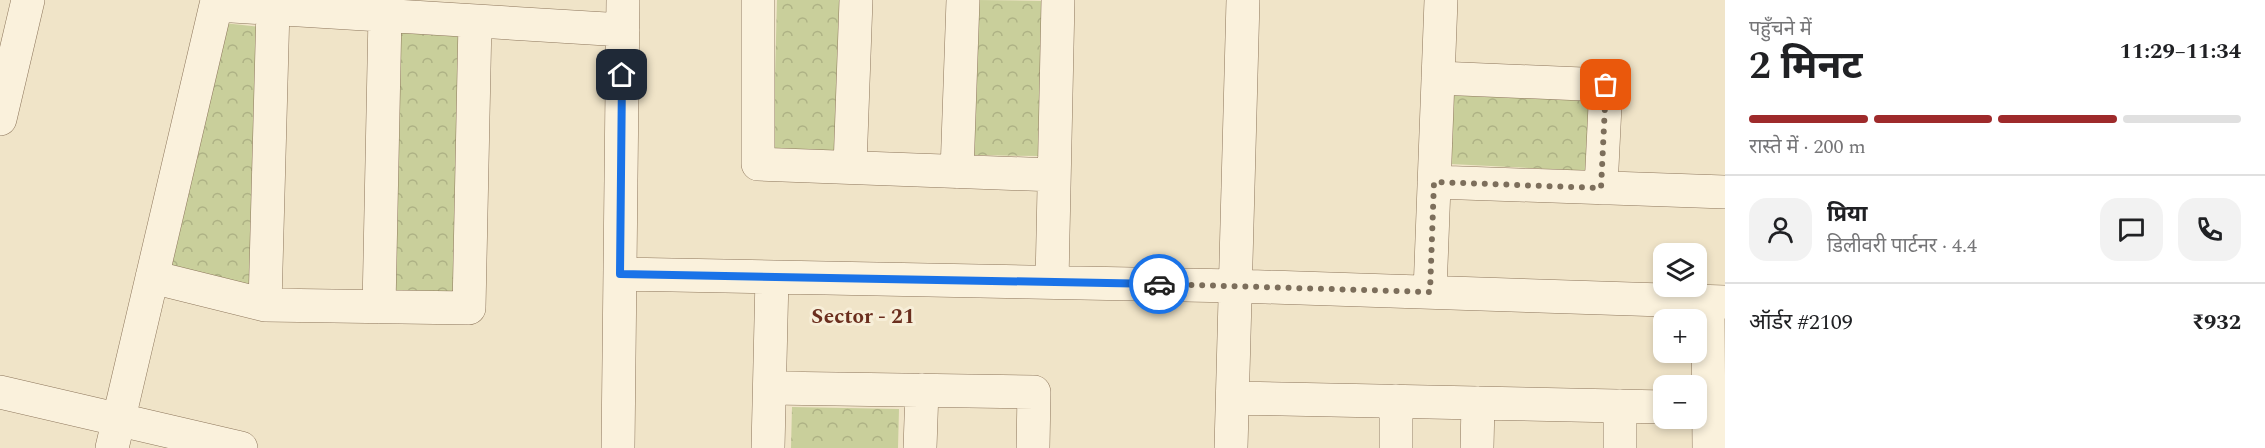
<!DOCTYPE html>
<html lang="hi">
<meta charset="utf-8">
<style>
body{margin:0;font-family:Spectral,"Noto Sans Devanagari",serif;background:#f2f2f2;color:#202124;height:100vh;display:flex;flex-direction:column;font-size:22px;white-space:nowrap}
*{box-sizing:border-box;margin:0}
p{font-size:20px;color:#757577}
.icon{flex:none;width:33px;height:33px;fill:none;stroke:currentColor;stroke-width:2;stroke-linecap:round;stroke-linejoin:round}
.map{position:relative;flex:1;overflow:hidden}
.sheet{display:flex;flex-direction:column;background:#fff;width:540px}
.sheet>*{flex:none}
.controls{position:absolute;left:1653px;top:243px;display:grid;gap:12px}
.controls a{display:grid;place-items:center;width:54px;height:54px;border-radius:12px;background:#fff;box-shadow:0 3px 9px #0003;font-size:30px}
.pin{position:absolute;display:grid;place-items:center;width:51px;height:51px;color:#fff;margin:-26px;border-radius:12px;box-shadow:0 3px 9px #0006}
.courier{position:absolute;display:grid;place-items:center;width:60px;height:60px;margin:-30px;border:4px solid #1a73e8;border-radius:50%;background:#fff;color:#222;box-shadow:0 2px 8px #0007}
.headline em{font-style:normal;font-weight:700}
.headline div{display:flex;flex-direction:column-reverse}
.headline{display:flex;align-items:center;justify-content:space-between;height:102px;padding:0 24px}
h1{font-size:39px;font-weight:700;line-height:45px}
.bar{display:grid;grid-template-columns:repeat(4,1fr);gap:9px 6px;align-content:center;height:72px;padding:0 24px}
.bar i{height:8px;border-radius:4px;background:#e0e0e0}
.bar .active{background:#9e2a2b}
.bar p{grid-column:span 4}
.line{display:flex;align-items:center;gap:15px;padding:0 24px;border-top:2px solid #e0e0e0}
.line div{flex:1}
.round{display:grid;place-items:center;flex:none;width:63px;height:63px;border-radius:18px;background:#f2f2f2}
main{display:flex;flex:1;min-height:0}
.map>svg:first-child{display:block}
.park{fill:url(#park-crowns)}
.lines{fill:none;stroke-linecap:round;stroke-linejoin:round}
.minor-casing{stroke:#8d765c;stroke-width:34}
.minor{stroke:#faf1dc;stroke-width:33}
.done{stroke:#7c6e5b;stroke-width:6;stroke-dasharray:0 10.8}
.route{stroke:#1a73e8;stroke-width:8}
.labels{text-anchor:middle;dominant-baseline:central;stroke-width:6;stroke-linejoin:round;paint-order:stroke}
.neighbourhood-label{font-size:21px;font-weight:bold;fill:#6b2e1e;stroke:#f7eed8}
</style>
<main>
<div class="map">
<svg width="1725" height="448" viewBox="0 0 1725 448">
<defs>
<pattern id="park-crowns" width="20" height="18" patternUnits="userSpaceOnUse" patternTransform="scale(1.5)"><rect width="20" height="18" fill="#c9cf9b"/><path d="M2 6a3 3 0 1 1 6 0M12 15a3 3 0 1 1 6 0" fill="none" stroke="#aeb285"/></pattern>
</defs>
<rect width="100%" height="100%" fill="#f0e4c8"/>
<path class="park" d="M777 0H844L841 155 773 153Z
M977 0 1044 1 1041 156 974 155Z
M224 23 261 27 253 292 167 270Z
M396 31 459 32 454 295 391 294Z
M1453 90 1593 96 1589 171 1450 164Z
M792 407 899 409 898 448H791Z"/>
<g class="lines">
<g class="minor-casing">
<path id="minor" d="M758 0V164L1054 175
M1438 78 1606 85 1601 188
M0 119 28 0
M850 167 856 0
M957 172 963 0
M1434 182 1725 192
M620 274 1236 286 1725 302
M152 277 265 305 469 308 475 21
M1052 282 1058 0
M1430 292 1441 0
M1708 302 1709 448
M265 305 273 8
M379 307 385 15
M770 388 1034 392 1033 448
M0 392 241 448
M1233 398 1664 407
M112 448 216 5 623 30
M618 448 623 0
M768 448 772 277
M920 448 922 390
M1231 448 1243 0
M1396 448V401
M1477 448 1478 403
M1620 448V406"/>
</g>
<use href="#minor" class="minor"/>
</g>
<g class="lines">
<path class="done" d="M1159 284 1430 292 1434 182 1601 188 1606 85"/>
<path class="route" d="M622 75 620 274 1159 284"/>
</g>
<g class="labels">
<g class="neighbourhood-label">
<text x="863" y="317">Sector - 21</text>
</g>
</g>
</svg>
<div class="controls">
<a><svg class="icon" aria-label="layers" viewBox="0 0 24 24"><path d="M12 4l9 5-9 5-9-5zM3 14l9 5 9-5"/></svg></a>
<a>+</a>
<a>−</a>
</div>
<div class="pin" style="left:1606px;top:85px;background:#ea580c"><svg class="icon" aria-label="bag" viewBox="0 0 24 24"><path d="M5 8h14l-1 12H6zM9 8a3 3 0 0 1 6 0"/></svg></div>
<div class="pin" style="left:622px;top:75px;background:#1f2937"><svg class="icon" aria-label="home" viewBox="0 0 24 24"><path d="M3 11l9-7 9 7M6 9v11h12V9"/></svg></div>
<div class="courier" style="left:1159px;top:284px"><svg class="icon" aria-label="car" viewBox="0 0 24 24"><path d="M5 17H2v-5l4-1 3-4h7l3 4 3 1v5h-3M9 17h6M6 11h13"/><circle cx="7" cy="17" r="2"/><circle cx="17" cy="17" r="2"/></svg></div>
</div>
<section class="sheet">
<div class="headline"><div><h1>2 मिनट</h1><p>पहुँचने में</p></div><em>11:29–11:34</em></div>
<div class="bar"><i class="active"></i><i class="active"></i><i class="active"></i><i></i><p>रास्ते में · 200 m</p></div>
<div class="line" style="height:108px"><a class="round"><svg class="icon" aria-label="person" viewBox="0 0 24 24"><circle cx="12" cy="8" r="4"/><path d="M4 21q1-7 8-7t8 7"/></svg></a><div><b>प्रिया</b><p>डिलीवरी पार्टनर · 4.4</p></div><a class="round"><svg class="icon" aria-label="chat" viewBox="0 0 24 24"><path d="M4 5h16v11H9l-5 4z"/></svg></a><a class="round"><svg class="icon" aria-label="phone" viewBox="0 0 24 24"><path d="M5 4h4l2 5-3 2q2 4 5 5l2-3 5 2v4C11 20 4 13 5 4z"/></svg></a></div>
<div class="line" style="height:78px"><div>ऑर्डर #2109</div><b>₹932</b></div>
</section>
</main>
